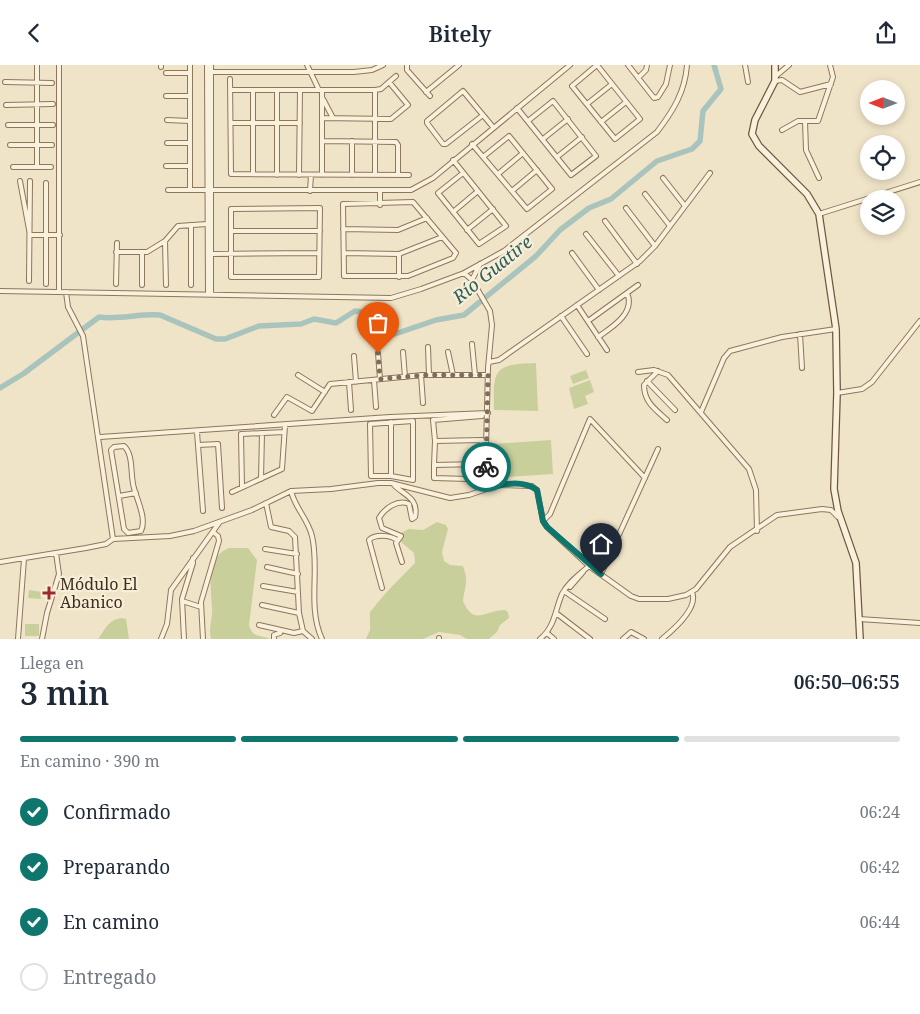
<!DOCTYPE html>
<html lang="es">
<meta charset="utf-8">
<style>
body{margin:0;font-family:"Noto Serif",serif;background:#f6f6f7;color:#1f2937;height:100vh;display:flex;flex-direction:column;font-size:19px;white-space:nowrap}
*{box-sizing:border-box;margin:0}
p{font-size:16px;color:#747a83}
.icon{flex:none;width:28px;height:28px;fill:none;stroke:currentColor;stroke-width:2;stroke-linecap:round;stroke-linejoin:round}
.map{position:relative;height:574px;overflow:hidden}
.details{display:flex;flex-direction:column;background:#fff;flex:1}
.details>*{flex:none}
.needle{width:32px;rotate:270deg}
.buttons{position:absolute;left:860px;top:15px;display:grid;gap:10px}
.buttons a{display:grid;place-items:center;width:45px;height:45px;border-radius:50%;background:#fff;box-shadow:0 2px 8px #0003;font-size:25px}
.pin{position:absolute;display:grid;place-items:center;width:42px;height:42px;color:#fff;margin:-51px -21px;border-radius:50% 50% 50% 0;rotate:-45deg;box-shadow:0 0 5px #0007}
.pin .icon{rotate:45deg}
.courier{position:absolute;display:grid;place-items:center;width:50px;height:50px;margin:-25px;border:4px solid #0f766e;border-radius:50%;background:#fff;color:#222;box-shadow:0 1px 6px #0007}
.headline em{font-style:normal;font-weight:600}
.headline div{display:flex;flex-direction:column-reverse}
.headline{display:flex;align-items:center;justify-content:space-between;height:85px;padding:0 20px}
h1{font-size:32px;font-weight:600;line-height:38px}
.bar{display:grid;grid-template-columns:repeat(4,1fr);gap:8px 5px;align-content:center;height:60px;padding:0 20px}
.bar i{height:6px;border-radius:4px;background:#e0e1e3}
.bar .current{background:#0f766e}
.bar p{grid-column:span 4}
ol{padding:0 20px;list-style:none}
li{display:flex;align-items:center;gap:15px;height:55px}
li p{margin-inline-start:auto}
li .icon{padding:5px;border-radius:50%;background:#0f766e;color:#fff;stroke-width:4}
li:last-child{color:#747a83}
li i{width:28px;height:28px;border:2px solid #e0e1e3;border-radius:50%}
header{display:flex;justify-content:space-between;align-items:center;height:65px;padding:0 20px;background:#fff;font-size:22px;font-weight:600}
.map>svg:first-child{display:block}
.green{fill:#c9cf9b}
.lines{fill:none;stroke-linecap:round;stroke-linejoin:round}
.river{stroke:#a9c4bc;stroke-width:5.5}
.minor-casing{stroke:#8d765c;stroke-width:6}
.secondary-casing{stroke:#6f573f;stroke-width:8}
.minor{stroke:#faf1dc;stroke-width:4}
.secondary{stroke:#faf1dc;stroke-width:5.5}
.done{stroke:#7c6e5b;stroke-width:5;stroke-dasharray:0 9}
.route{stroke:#0f766e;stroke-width:6}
.poi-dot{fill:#9e2a2b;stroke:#f7eed8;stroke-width:2}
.labels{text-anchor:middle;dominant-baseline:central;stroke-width:4.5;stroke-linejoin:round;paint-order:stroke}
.poi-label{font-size:16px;fill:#3d2e20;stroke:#f7eed8;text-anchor:start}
.water-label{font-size:18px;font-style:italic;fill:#2f5d5a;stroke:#f7eed8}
</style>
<header><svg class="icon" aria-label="back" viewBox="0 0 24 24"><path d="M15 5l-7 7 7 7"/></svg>Bitely<svg class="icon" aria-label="share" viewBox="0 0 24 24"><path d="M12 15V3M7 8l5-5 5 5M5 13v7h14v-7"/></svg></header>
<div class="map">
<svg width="920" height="574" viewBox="0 0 920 574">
<rect width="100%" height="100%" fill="#f0e4c8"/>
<path class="green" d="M536 298 538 346 494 345C493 305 493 299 536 298Z
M586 305 589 313 573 319 570 311Z
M590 315 594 327 585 331 588 339 574 344 569 323Z
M551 375 553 409 495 413 493 379Z
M437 457 446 460 448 464 442 487 444 496 450 500 463 501C469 518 465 519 463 536 474 562 485 545 505 545L508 547 509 553 500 560 497 567 489 574H467L460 570 439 567 423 574H366L370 565V547C384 529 399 514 415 498L414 488 401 477V468L409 464 423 465Z
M229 483H248L257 495 249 560C253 574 260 569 270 574H211C208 563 213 553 212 543 211 522 205 492 229 483Z
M29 525 42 527 41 534 28 533Z
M122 553 126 554 129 574H98C106 564 107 555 122 553Z
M25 559H39V571H25Z"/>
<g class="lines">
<path class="river" d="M0 323 23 309 99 252C120 255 140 248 160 250L216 274H225L259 261 301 259 314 254 336 258 355 246 362 247 371 270H392L436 255 464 250 536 191 560 165 589 143 611 134 657 96 692 84 700 76 703 46 721 24 714 0"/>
<g class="minor-casing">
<path id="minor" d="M37 0V102
M59 0V226
M207 0 208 229
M307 0 319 25
M407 0V5L430 31
M597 0 640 54 615 74 572 21Z
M628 0 654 33 658 32 666 19 670 0
M745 0 748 17
M161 2V0
M209 7H354L372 5 383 0
M166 8H190
M776 11 789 0
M638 13 646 5 647 0
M230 14 231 109 409 110
M775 16 782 15 800 27 831 19
M5 17 52 18
M231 25H375L381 24 396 11
M322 25V110
M426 27 459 0
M166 31H190
M323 34 333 53
M587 39 612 19
M6 40 53 39
M517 43 571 110 596 91 553 36 528 56
M483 50 446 79H443L427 58V56L463 26 493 62
M322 53 391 54 408 40 389 17
M167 55 190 56
M805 56 806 85 819 113
M601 57 626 37
M231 58H300
M8 60H53
M782 65 798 56H818L833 12 830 0
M543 74 568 54
M322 76 396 77 398 80V110
M352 76V110
M167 78H190
M472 79 527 144 552 124 509 71 483 92
M10 80H52
M557 92 582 72
M453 95 506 161 479 179 438 128 463 108
M166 101H190
M13 102H51
M253 109V25
M498 109 523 88
M277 110V25
M299 110 300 25
M375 110V25
M663 113 685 141
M20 116 30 170H60
M46 118V219
M168 125H411L433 113 570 0
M190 125V0
M310 126 311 110
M380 126V140
M512 126 537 105
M645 129 670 161
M413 137 456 188 453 193 408 211H344L343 139Z
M320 143 319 212H231V144Z
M626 143 655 181
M453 147 478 126
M819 149 920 117
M605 156 637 199
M343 164 398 165 427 153
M467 165 493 144
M231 166H320
M586 169 619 211
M165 176 166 220
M116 187H147L165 176 178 161 207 159
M344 188 399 189 442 172
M572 188 599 225
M211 189 319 188
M399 189V212
M464 208 472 215 490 246 492 260 488 303 485 423
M472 215 480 199
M29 216 30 116
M116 219 117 178
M142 220V188
M191 220V160
M0 226 391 233 421 224 464 208 504 186 657 67C673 46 685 27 687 0
M66 227 68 242 83 271 113 474
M211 229V0
M577 240 607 285
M561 251 587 289
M588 256 638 220
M800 269 802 303
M598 272C611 263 636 248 627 228
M472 279 475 310
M428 282 429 310
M403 287 405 312
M448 287 453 310
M378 288 380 314
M354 291 356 317
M489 297 499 295 640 196 655 181 710 108
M658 306 644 320C644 337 655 344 667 355
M638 307 654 305 668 310 749 404 756 425 757 466
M298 310 325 327
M421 310 423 338
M374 315 376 342
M647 316 675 345
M349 317 351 345
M837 328 862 324 872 317 920 256
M701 347 724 293 730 286 782 272 836 264
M274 350 287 332 312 346 330 319 423 310H488
M413 356V415L391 411H371L370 359Z
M391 357V411
M197 367 203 446
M100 372 390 352 488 348
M198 380 218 379 222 443
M124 381C134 390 130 411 134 423 137 435 147 454 141 466L128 468 124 464 111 385 114 382Z
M434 400 435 376
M261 414 262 368
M469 414 434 413V400L481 399 482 375 435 376 433 355 482 351
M394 420C405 431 419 433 415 452L412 454 409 439C398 434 385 443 379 453L382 463 401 471 396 478 402 497
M242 422 241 369 284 367
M291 426C295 443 308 454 312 471 320 504 307 542 322 574
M232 427 282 404 285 361
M119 431 136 428
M266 438 271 462 289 466 295 472 299 548 303 566 312 574
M543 456 550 449 590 354 645 413
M265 484 297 489
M0 497 86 483 106 479 113 474 170 471 194 466 252 445 291 426 331 424 378 418H391L450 433 469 430 498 420 532 421 537 425 543 456 547 462 589 501 631 531 639 534H668L686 530 696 524 730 482 777 450 822 444 831 445 838 452
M267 502 298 509
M601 509 658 384
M263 521 298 527
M570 522 583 507
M382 523 369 475C375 469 390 470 397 475
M564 526 605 554
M182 536 201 542
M262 540 299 548
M556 548 590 574
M859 554 920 558
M259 560 294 568 303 566
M547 568 554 574
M439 573V574
M18 574 24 494
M42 574 47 548 59 509 56 488
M161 574 167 559 171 525 219 458
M184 574 182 534 193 498V493
M203 574 201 537 219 476 218 471 213 467
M274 574V570L280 568 281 565
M540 574C555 562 555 545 562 529 568 517 580 509 589 501
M623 574 631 567 644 574
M662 574C673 565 699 543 692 527"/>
</g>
<g class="secondary-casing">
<path id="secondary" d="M775 0V16L755 55 752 69 759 81 807 129 819 149 836 264 837 328 834 424 838 446 856 498 860 574"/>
</g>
<use href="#minor" class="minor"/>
<use href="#secondary" class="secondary"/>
</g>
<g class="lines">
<path class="done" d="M378 288 380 314 424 310H488L486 402"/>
<path class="route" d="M486 402V424C501 419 523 415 537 425L543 456 547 462 601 509"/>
</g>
<path class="poi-dot" d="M46.5 520.5h5v5h5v5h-5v5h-5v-5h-5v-5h5z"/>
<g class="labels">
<g class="poi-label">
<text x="60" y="519">Módulo El<tspan x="60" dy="18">Abanico</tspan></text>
</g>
<g class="water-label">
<text transform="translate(492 204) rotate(-39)">Río Guatire</text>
</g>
</g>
</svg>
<div class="buttons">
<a><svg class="needle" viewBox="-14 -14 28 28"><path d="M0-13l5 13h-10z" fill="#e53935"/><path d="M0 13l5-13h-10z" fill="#747a83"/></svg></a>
<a><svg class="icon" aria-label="locate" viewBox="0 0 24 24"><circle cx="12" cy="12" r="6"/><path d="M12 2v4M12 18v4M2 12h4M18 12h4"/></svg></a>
<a><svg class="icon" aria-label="layers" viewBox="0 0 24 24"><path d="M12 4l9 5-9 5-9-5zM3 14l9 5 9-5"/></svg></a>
</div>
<div class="pin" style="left:378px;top:288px;background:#ea580c"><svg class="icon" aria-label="bag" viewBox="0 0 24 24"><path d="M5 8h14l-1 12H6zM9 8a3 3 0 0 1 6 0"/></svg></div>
<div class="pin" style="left:601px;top:509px;background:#1f2937"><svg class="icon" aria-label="home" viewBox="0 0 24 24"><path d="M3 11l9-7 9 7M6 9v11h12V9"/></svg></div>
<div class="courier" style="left:486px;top:402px"><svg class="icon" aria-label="bike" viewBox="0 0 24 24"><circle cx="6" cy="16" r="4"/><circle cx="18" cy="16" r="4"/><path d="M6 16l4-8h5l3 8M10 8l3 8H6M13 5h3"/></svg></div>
</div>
<section class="details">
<div class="headline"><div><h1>3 min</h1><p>Llega en</p></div><em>06:50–06:55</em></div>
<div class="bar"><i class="current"></i><i class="current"></i><i class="current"></i><i></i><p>En camino · 390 m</p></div>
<ol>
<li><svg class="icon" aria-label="check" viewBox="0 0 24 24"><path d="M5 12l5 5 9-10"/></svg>Confirmado<p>06:24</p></li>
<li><svg class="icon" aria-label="check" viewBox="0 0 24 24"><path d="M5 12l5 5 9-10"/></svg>Preparando<p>06:42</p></li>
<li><svg class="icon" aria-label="check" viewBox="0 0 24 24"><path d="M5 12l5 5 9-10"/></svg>En camino<p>06:44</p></li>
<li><i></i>Entregado</li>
</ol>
</section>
